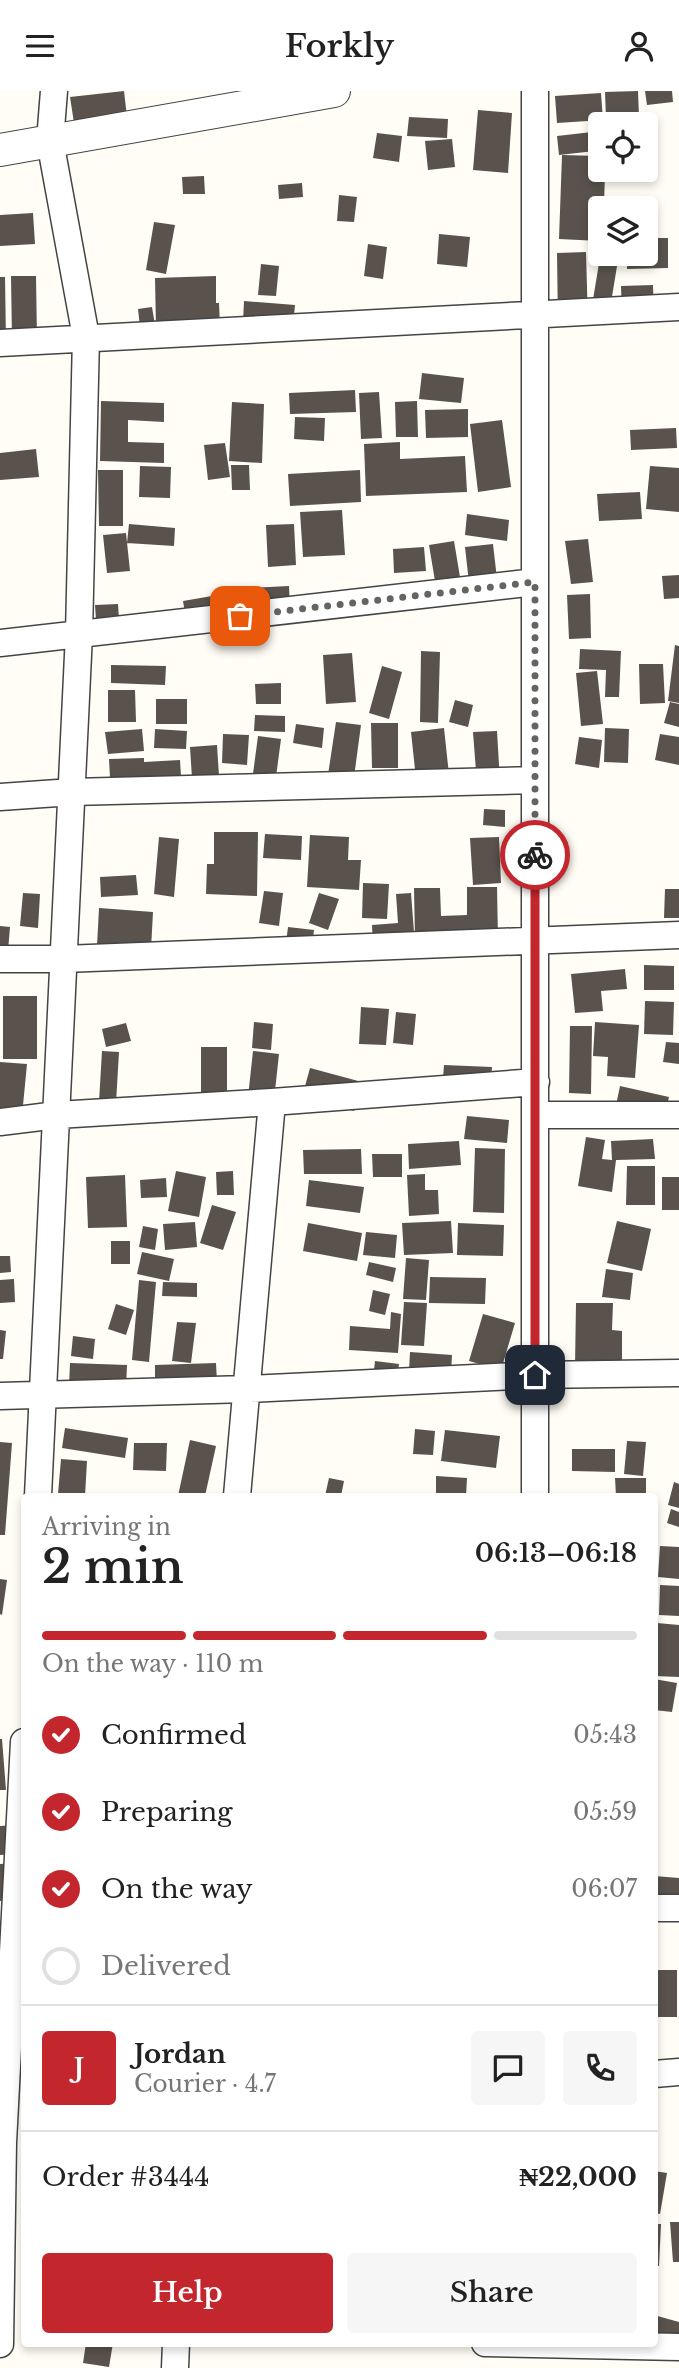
<!DOCTYPE html>
<meta charset="utf-8">
<style>
body{margin:0;font-family:"Libre Baskerville",serif;background:#f6f6f6;color:#222;height:100vh;display:flex;flex-direction:column;font-size:26px;white-space:nowrap}
*{box-sizing:border-box;margin:0}
p{font-size:23px;color:#767676}
.icon{flex:none;width:38px;height:38px;fill:none;stroke:currentColor;stroke-width:2;stroke-linecap:round;stroke-linejoin:round}
.map{position:relative;flex:1;overflow:hidden}
.panel{position:absolute;left:21px;top:1402px;width:637px;height:854px;display:flex;flex-direction:column;background:#fff;border-radius:7px;box-shadow:0 4px 10px #0003}
.panel>*{flex:none}
.buttons{position:absolute;left:588px;top:21px;display:grid;gap:14px}
.buttons a{display:grid;place-items:center;width:70px;height:70px;border-radius:7px;background:#fff;box-shadow:0 4px 10px #0003;font-size:35px}
.pin{position:absolute;display:grid;place-items:center;width:60px;height:60px;color:#fff;margin:-30px;border-radius:14px;box-shadow:0 4px 10px #0006}
.courier{position:absolute;display:grid;place-items:center;width:70px;height:70px;margin:-35px;border:5px solid #c4262e;border-radius:50%;background:#fff;color:#222;box-shadow:0 2px 9px #0007}
.headline em{font-style:normal;font-weight:600}
.headline div{display:flex;flex-direction:column-reverse}
.headline{display:flex;align-items:center;justify-content:space-between;height:119px;padding:0 21px}
h1{font-size:46px;font-weight:600;line-height:52px}
.bar{display:grid;grid-template-columns:repeat(4,1fr);gap:10px 7px;align-content:center;height:84px;padding:0 21px}
.bar i{height:9px;border-radius:5px;background:#e0e0e0}
.bar .selected{background:#c4262e}
.bar p{grid-column:span 4}
.line{display:flex;align-items:center;gap:18px;padding:0 21px;border-top:2px solid #e0e0e0}
.line div{flex:1}
.round{display:grid;place-items:center;flex:none;width:74px;height:74px;border-radius:7px;background:#f6f6f6}
ol{padding:0 21px;list-style:none}
li{display:flex;align-items:center;gap:21px;height:77px}
li p{margin-inline-start:auto}
li .icon{padding:7px;border-radius:50%;background:#c4262e;color:#fff;stroke-width:4}
li:last-child{color:#767676}
li i{width:38px;height:38px;border:4px solid #e0e0e0;border-radius:50%}
.primary-button{display:flex;gap:14px;margin-top:auto;padding:14px 21px}
.primary-button a{flex:1;height:80px;border-radius:7px;background:#c4262e;color:#fff;font-size:28px;font-weight:600;line-height:80px;text-align:center}
.primary-button a+a{background:#f6f6f6;color:#222}
header{display:flex;justify-content:space-between;align-items:center;height:91px;padding:0 21px;background:#fff;font-size:32px;font-weight:600}
.map>svg:first-child{display:block}
.building{fill:#5a524d}
.lines{fill:none;stroke-linecap:round;stroke-linejoin:round}
.minor-casing{stroke:#444;stroke-width:29}
.tertiary-casing{stroke:#444;stroke-width:34}
.minor{stroke:#fff;stroke-width:26}
.tertiary{stroke:#fff;stroke-width:32}
.done{stroke:#646461;stroke-width:7;stroke-dasharray:0 12.6}
.route{stroke:#c4262e;stroke-width:9}
</style>
<header><svg class="icon" aria-label="menu" viewBox="0 0 24 24"><path d="M4 6h16M4 12h16M4 18h16"/></svg>Forkly<svg class="icon" aria-label="person" viewBox="0 0 24 24"><circle cx="12" cy="8" r="4"/><path d="M4 21q1-7 8-7t8 7"/></svg></header>
<div class="map">
<svg width="679" height="2277" viewBox="0 0 679 2277">
<rect width="100%" height="100%" fill="#fffdf5"/>
<path class="building" d="M124 0 127 26 74 32 70 6Z
M638 0 639 26 606 28 605 1Z
M645 0H672L673 11 647 14Z
M601 2 603 29 557 32 555 5Z
M478 19 512 22 508 82 473 79Z
M409 26 448 28 447 47 407 45Z
M592 41 595 60 559 64 557 45Z
M377 42 402 45 399 71 373 67Z
M452 48 455 76 428 79 425 50Z
M562 64 600 65V79H605L604 117H600V150L559 148Z
M204 85 205 103H183L182 86Z
M302 92 303 106 279 108 278 94Z
M339 104 357 106 354 131 337 130Z
M33 122 35 153 0 155V124Z
M154 131 175 134 166 183 146 179Z
M439 143 470 146 467 176 437 173Z
M646 147H668V177L627 178V163H646Z
M368 153 387 156 383 188 364 185Z
M586 161 588 232 558 233 557 162Z
M600 166 618 169 608 230 590 227Z
M261 173 279 175 276 205 258 204Z
M11 185H36L37 248 12 249Z
M216 185V212H219L220 236 156 238 155 187Z
M0 186H5L6 251H0Z
M653 194 654 226H622L621 195Z
M244 210 295 214 293 235 243 231Z
M152 216 155 234 140 236 138 218Z
M422 282 464 287 461 312 419 308Z
M355 299 356 321 290 323 289 302Z
M379 301 382 347 361 348 359 302Z
M101 310 164 312V331L128 329V351L164 352V372L100 370Z
M417 310 418 346H396L395 311Z
M232 311 264 313 262 372 229 370Z
M468 318V346L426 347 425 319Z
M295 326 325 327 324 350 294 348Z
M502 329 511 396 478 401 470 333Z
M676 337 677 357 631 359 630 339Z
M400 351V368L465 365 467 401 366 405 364 353Z
M225 352 230 386 208 389 204 354Z
M36 358 39 386 0 389V362Z
M231 374H249L250 399H232Z
M140 375 171 376 170 407 139 406Z
M650 375 679 377V421L646 418Z
M98 379H123V435H99Z
M360 379 361 411 290 415 288 383Z
M640 401 642 428 599 430 597 403Z
M342 419 345 464 303 466 300 421Z
M467 423 509 429 507 450 465 444Z
M129 433 175 437 174 455 127 452Z
M294 433 296 474 268 476 266 434Z
M126 442 130 480 107 482 103 444Z
M588 448 593 491 571 493 565 450Z
M454 450 460 486 435 490 429 454Z
M493 453 497 488 469 492 465 456Z
M424 456 426 480 394 482 393 458Z
M679 484V507L664 508 662 485Z
M289 495 290 519 250 522 249 497Z
M590 503 591 547 569 548 567 504Z
M212 505 216 529 187 534 183 510Z
M242 505 245 535 224 537 221 507Z
M118 513 120 543 97 544 95 514Z
M675 554 679 555V612L668 610Z
M580 558 621 560 619 606H605L606 579 579 578Z
M421 560 440 561 438 632 420 631Z
M352 562 356 611 326 613 323 564Z
M639 573H663L665 612 640 613Z
M111 574 166 575 165 594 111 592Z
M382 575 402 581 389 628 369 622Z
M597 580 603 633 581 635 576 582Z
M281 592V613H256L255 593Z
M108 599H135L136 631H108Z
M156 608H187V633H156Z
M455 609 473 614 468 636 449 631Z
M670 611 679 613V636L664 632Z
M255 624 285 625V641L254 640Z
M336 631 361 634 352 701 326 697Z
M371 632H398V677H372Z
M296 633 324 637 322 657 293 652Z
M444 637 450 693 417 697 411 641Z
M605 637 629 638 628 672 604 671Z
M142 638 144 660 108 663 105 641Z
M155 638 187 640 186 658 154 657Z
M497 640 500 691 477 693 473 641Z
M223 643 249 644 247 674 222 672Z
M660 643 679 646V674L655 669Z
M258 645 281 648 276 686 251 698Z
M579 646 602 649 599 677 575 673Z
M217 654 219 685 192 687 190 656Z
M144 667V671L180 669 182 702 111 706 109 668Z
M484 718 505 719V736L483 734Z
M214 741H258L257 805 206 803 207 773H214Z
M265 743 302 745 301 769 263 767Z
M310 744 349 746 348 769H361L359 799 307 796Z
M159 746 179 748 174 806 154 803Z
M499 746 501 792 473 794 470 747Z
M136 784 138 804 101 806 100 786Z
M363 792 389 793 387 828 362 827Z
M467 796H497L498 849 415 850 414 797H440L441 825 467 824Z
M665 798H679V827H664Z
M264 800 283 802 279 835 259 832Z
M23 802 40 803 38 837 20 835Z
M319 802 339 808 328 839 309 832Z
M411 802 415 854 373 857 372 834 398 832 396 803Z
M99 817 153 821 151 858 97 855Z
M0 835 10 836 8 860 0 859Z
M288 836 314 839 312 855 286 852Z
M644 874 674 875V899H644Z
M625 878 627 898 601 900 603 920 575 922 571 883Z
M3 905H37V968H3Z
M645 910 674 911 673 944 644 943Z
M361 916 389 918 386 954 359 953Z
M396 921 416 923 413 954 393 952Z
M254 931 273 933 271 959 252 957Z
M595 931 639 934 635 987 607 985 608 966 593 965Z
M126 932 131 950 106 956 102 938Z
M570 935H592L591 1003 569 1002Z
M666 951 679 952V973L663 971Z
M201 956H227V1007H201Z
M102 960 119 961 116 1012 99 1011Z
M253 960 279 963 274 1009 248 1006Z
M0 971 27 973 21 1035 0 1032Z
M444 974 492 976 490 1003 442 1000Z
M310 977 362 991 354 1020 302 1006Z
M620 995 669 1006 664 1029 615 1019Z
M467 1025 509 1029 507 1052 464 1048Z
M586 1046 605 1049 602 1068 612 1069 611 1050 653 1048 655 1068 616 1069 612 1101 578 1095Z
M459 1050 461 1074 409 1078 408 1053Z
M475 1057 505 1058 504 1122 473 1121Z
M361 1058 362 1083H304L303 1059Z
M372 1063H402V1086H373Z
M627 1075H655V1114H626Z
M176 1080 206 1086 199 1126 168 1120Z
M233 1080 234 1104H217L216 1081Z
M425 1083V1099H438L439 1123 409 1125 407 1084Z
M125 1084 127 1136 88 1137 86 1086Z
M662 1086H679V1119H662Z
M166 1087 167 1106 141 1107 140 1089Z
M309 1089 364 1096 360 1122 306 1115Z
M212 1114 236 1121 223 1159 200 1152Z
M451 1130 453 1162 404 1164 402 1132Z
M617 1130 651 1138 642 1180 607 1172Z
M195 1131 197 1156 165 1159 163 1133Z
M308 1132 362 1142 357 1170 303 1160Z
M458 1132 504 1134 503 1165 457 1164Z
M143 1135 158 1138 155 1159 139 1156Z
M366 1141 397 1144 395 1167 363 1164Z
M111 1150H130V1173H111Z
M142 1161 174 1168 169 1190 137 1183Z
M0 1165H10L11 1181 0 1182Z
M406 1167 429 1169 426 1209 403 1208Z
M369 1171 396 1177 393 1191 366 1184Z
M606 1178 633 1182 630 1209 602 1206Z
M430 1186 486 1187 485 1213 429 1212Z
M14 1188 15 1211 0 1212V1189Z
M139 1189 156 1191 149 1271 132 1269Z
M163 1191 197 1192V1206L162 1205Z
M373 1199 390 1203 385 1224 369 1220Z
M404 1211 427 1212 424 1255 401 1254Z
M576 1212H613L612 1239 622 1240V1276L575 1275Z
M116 1213 134 1219 126 1244 108 1238Z
M391 1221 401 1223 398 1262 349 1259 350 1235 390 1238Z
M483 1223 515 1232 501 1279 469 1270Z
M177 1231 196 1232 191 1272 172 1270Z
M0 1239 6 1240 3 1268H0Z
M73 1245 95 1248 93 1268 71 1265Z
M410 1261 452 1264 451 1283 409 1280Z
M375 1270 399 1273 397 1291 373 1288Z
M70 1272 127 1274 126 1297 69 1295Z
M216 1272 217 1292 155 1294V1274Z
M65 1337 128 1347 125 1367 62 1357Z
M415 1338 435 1340 433 1364 413 1363Z
M445 1339 500 1345 496 1377 441 1370Z
M190 1349 216 1355 205 1405H178Z
M627 1350 646 1351 643 1385 624 1383Z
M0 1351 12 1352 5 1444H0Z
M134 1352H167L166 1380 133 1379Z
M572 1358H615V1381L572 1380Z
M61 1368 87 1370 85 1405 58 1403Z
M436 1385 467 1387 466 1405 436 1403Z
M329 1387 344 1390 341 1405H325Z
M615 1387H646V1405H616Z
M674 1391 679 1393V1417L668 1414Z
M671 1418 679 1421V1436L667 1432Z
M660 1455 679 1456V1488L658 1486Z
M0 1488 7 1489 2 1524 0 1523Z
M660 1494 679 1495V1525L659 1524Z
M657 1532 679 1534V1586L654 1585Z
M654 1588 677 1592 672 1621 654 1619Z
M0 1648H2L6 1699H0Z
M16 1734 18 1763 0 1764V1735Z
M17 1772 19 1809 0 1810V1773Z
M654 1785 679 1787V1806L654 1805Z
M654 1879H677V1926H654Z
M654 2080 667 2082 660 2123 654 2122Z
M670 2131H679V2171H673Z
M654 2133H661L659 2175H654Z
M654 2224 679 2231V2261L654 2253Z
M86 2252H113L109 2276 83 2272Z"/>
<g class="lines">
<g class="minor-casing">
<path id="minor" d="M535 0V1405
M0 252 679 216
M0 552 535 491
M0 706 72 701 535 689
M0 868H64L679 844
M536 1024H679
M0 1031 57 1024 272 1011 536 991
M0 1305 247 1298 535 1284 679 1282
M38 1405 79 543 86 246 50 50 54 0
M237 1405 272 1011
M654 1817H679
M654 1983 679 1981
M485 2252 679 2256
M0 2253 3 2052 24 1651
M175 2277 176 2252"/>
</g>
<g class="tertiary-casing">
<path id="tertiary" d="M0 59 334 0"/>
</g>
<use href="#minor" class="minor"/>
<use href="#tertiary" class="tertiary"/>
</g>
<g class="lines">
<path class="done" d="M240 525 535 491V764"/>
<path class="route" d="M535 764V1284"/>
</g>
</svg>
<div class="buttons">
<a><svg class="icon" aria-label="locate" viewBox="0 0 24 24"><circle cx="12" cy="12" r="6"/><path d="M12 2v4M12 18v4M2 12h4M18 12h4"/></svg></a>
<a><svg class="icon" aria-label="layers" viewBox="0 0 24 24"><path d="M12 4l9 5-9 5-9-5zM3 14l9 5 9-5"/></svg></a>
</div>
<div class="pin" style="left:240px;top:525px;background:#ea580c"><svg class="icon" aria-label="bag" viewBox="0 0 24 24"><path d="M5 8h14l-1 12H6zM9 8a3 3 0 0 1 6 0"/></svg></div>
<div class="pin" style="left:535px;top:1284px;background:#1f2937"><svg class="icon" aria-label="home" viewBox="0 0 24 24"><path d="M3 11l9-7 9 7M6 9v11h12V9"/></svg></div>
<div class="courier" style="left:535px;top:764px"><svg class="icon" aria-label="bike" viewBox="0 0 24 24"><circle cx="6" cy="16" r="4"/><circle cx="18" cy="16" r="4"/><path d="M6 16l4-8h5l3 8M10 8l3 8H6M13 5h3"/></svg></div>
<section class="panel">
<div class="headline"><div><h1>2 min</h1><p>Arriving in</p></div><em>06:13–06:18</em></div>
<div class="bar"><i class="selected"></i><i class="selected"></i><i class="selected"></i><i></i><p>On the way · 110 m</p></div>
<ol>
<li><svg class="icon" aria-label="check" viewBox="0 0 24 24"><path d="M5 12l5 5 9-10"/></svg>Confirmed<p>05:43</p></li>
<li><svg class="icon" aria-label="check" viewBox="0 0 24 24"><path d="M5 12l5 5 9-10"/></svg>Preparing<p>05:59</p></li>
<li><svg class="icon" aria-label="check" viewBox="0 0 24 24"><path d="M5 12l5 5 9-10"/></svg>On the way<p>06:07</p></li>
<li><i></i>Delivered</li>
</ol>
<div class="line" style="height:126px"><b class="round" style="background:#c4262e;color:#fff">J</b><div><b>Jordan</b><p>Courier · 4.7</p></div><a class="round"><svg class="icon" aria-label="chat" viewBox="0 0 24 24"><path d="M4 5h16v11H9l-5 4z"/></svg></a><a class="round"><svg class="icon" aria-label="phone" viewBox="0 0 24 24"><path d="M5 4h4l2 5-3 2q2 4 5 5l2-3 5 2v4C11 20 4 13 5 4z"/></svg></a></div>
<div class="line" style="height:91px"><div>Order #3444</div><b>₦22,000</b></div>
<div class="primary-button"><a>Help</a><a>Share</a></div>
</section>
</div>
